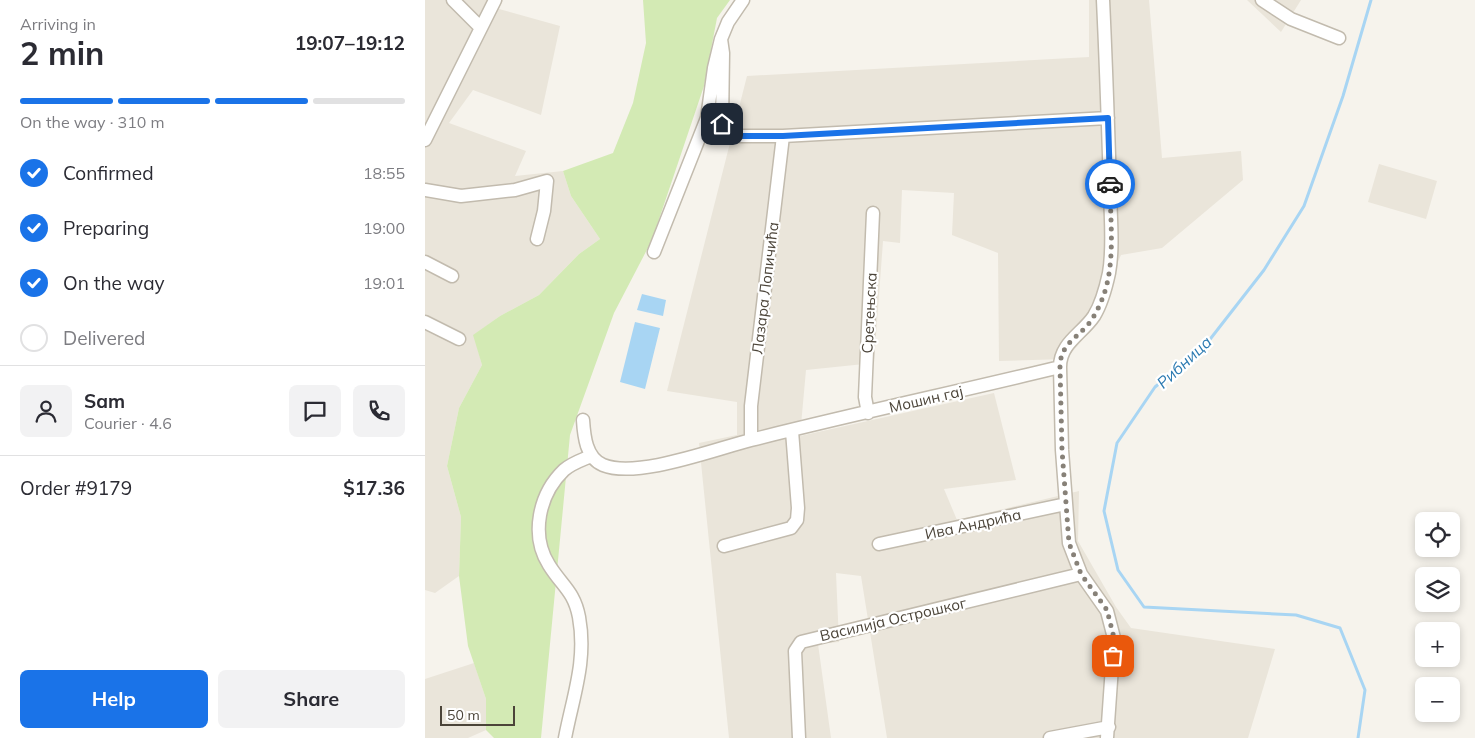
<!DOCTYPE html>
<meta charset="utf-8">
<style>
body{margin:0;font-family:Mulish,sans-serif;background:#f2f2f3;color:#2b2b33;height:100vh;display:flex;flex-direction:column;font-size:19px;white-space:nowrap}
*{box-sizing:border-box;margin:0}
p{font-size:16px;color:#7c7c81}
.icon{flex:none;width:28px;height:28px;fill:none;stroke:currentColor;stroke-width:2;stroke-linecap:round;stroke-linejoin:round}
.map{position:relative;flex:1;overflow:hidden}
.details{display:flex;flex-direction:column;background:#fff;width:425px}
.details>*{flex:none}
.buttons{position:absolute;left:990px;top:512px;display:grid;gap:10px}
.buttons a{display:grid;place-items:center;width:45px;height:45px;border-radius:8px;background:#fff;box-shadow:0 2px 8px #0003;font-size:25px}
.scale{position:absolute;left:15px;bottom:12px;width:75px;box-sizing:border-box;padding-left:5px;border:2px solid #4b4439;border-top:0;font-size:14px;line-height:18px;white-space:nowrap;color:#4b4439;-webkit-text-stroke:4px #fff;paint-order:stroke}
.pin{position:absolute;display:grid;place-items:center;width:42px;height:42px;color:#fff;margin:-21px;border-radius:10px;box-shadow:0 2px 8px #0006}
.courier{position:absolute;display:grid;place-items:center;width:50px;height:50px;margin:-25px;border:4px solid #1a73e8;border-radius:50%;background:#fff;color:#222;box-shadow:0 1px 6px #0007}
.summary em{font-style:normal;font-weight:700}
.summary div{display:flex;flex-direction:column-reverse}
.summary{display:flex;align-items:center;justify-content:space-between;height:85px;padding:0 20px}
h1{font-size:32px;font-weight:700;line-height:38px}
.bar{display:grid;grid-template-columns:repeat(4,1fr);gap:8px 5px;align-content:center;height:60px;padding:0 20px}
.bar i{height:6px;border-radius:4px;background:#e1e1e2}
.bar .current{background:#1a73e8}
.bar p{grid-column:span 4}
.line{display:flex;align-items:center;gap:12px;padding:0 20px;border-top:1px solid #e1e1e2}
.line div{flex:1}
.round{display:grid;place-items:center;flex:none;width:52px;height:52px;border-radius:8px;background:#f2f2f3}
ol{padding:0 20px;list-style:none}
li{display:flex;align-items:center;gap:15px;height:55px}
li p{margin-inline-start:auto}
li .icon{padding:5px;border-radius:50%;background:#1a73e8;color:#fff;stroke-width:4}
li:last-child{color:#7c7c81}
li i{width:28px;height:28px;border:2px solid #e1e1e2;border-radius:50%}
.primary-button{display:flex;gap:10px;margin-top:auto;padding:10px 20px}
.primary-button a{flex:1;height:58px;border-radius:8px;background:#1a73e8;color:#fff;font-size:20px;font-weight:700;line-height:58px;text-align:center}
.primary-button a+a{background:#f2f2f3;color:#2b2b33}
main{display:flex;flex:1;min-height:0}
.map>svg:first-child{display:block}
.residential{fill:#eae5da}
.green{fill:#d3eab4}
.water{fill:#a8d5f3}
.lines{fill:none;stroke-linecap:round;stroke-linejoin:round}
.stream{stroke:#a8d5f3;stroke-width:3}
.minor-casing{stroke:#c2bbae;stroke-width:15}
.minor{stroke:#fff;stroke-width:12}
.done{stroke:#878178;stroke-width:5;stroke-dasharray:0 9}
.route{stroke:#1a73e8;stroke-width:6}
.labels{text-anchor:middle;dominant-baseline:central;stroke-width:4.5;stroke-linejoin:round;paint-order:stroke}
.street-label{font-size:15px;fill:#4b4439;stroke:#fff}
.water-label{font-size:16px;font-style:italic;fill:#2d7bb2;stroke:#fff}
</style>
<main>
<section class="details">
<div class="summary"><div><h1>2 min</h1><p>Arriving in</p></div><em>19:07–19:12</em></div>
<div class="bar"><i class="current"></i><i class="current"></i><i class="current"></i><i></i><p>On the way · 310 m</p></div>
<ol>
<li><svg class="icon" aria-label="check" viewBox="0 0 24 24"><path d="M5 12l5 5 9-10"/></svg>Confirmed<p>18:55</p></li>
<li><svg class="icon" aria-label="check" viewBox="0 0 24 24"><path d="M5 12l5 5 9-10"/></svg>Preparing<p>19:00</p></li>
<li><svg class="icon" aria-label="check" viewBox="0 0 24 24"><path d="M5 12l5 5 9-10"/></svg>On the way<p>19:01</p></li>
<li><i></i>Delivered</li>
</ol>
<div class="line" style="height:90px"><a class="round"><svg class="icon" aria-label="person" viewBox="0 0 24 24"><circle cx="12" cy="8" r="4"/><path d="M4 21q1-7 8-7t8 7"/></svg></a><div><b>Sam</b><p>Courier · 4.6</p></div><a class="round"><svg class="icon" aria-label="chat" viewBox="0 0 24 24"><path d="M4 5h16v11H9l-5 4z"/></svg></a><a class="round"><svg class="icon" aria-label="phone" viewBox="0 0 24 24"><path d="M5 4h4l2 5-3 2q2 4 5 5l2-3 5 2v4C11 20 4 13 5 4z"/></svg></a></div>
<div class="line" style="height:65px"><div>Order #9179</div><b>$17.36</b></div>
<div class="primary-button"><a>Help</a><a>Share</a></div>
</section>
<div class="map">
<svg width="1050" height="738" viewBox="0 0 1050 738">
<rect width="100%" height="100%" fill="#f6f3ec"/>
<path class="residential" d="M0 0H78L74 9 135 26 116 115 48 90 24 123 101 151 90 176 138 171 146 196 175 239 154 254 114 295 75 316 49 335 57 365 34 408 22 466 36 517 34 576 10 593 0 590Z
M664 0H724L737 158 816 151 818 180 737 248 696 255 661 336 641 359 574 361 573 253 527 235 529 193 477 190 475 243 458 241 449 363 381 370 375 436 569 393 591 480 519 489 532 520 654 491 653 541 691 607 706 628 850 649 823 738H462L436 576 411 573 414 642 393 644 406 738H304L274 443 312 435V402L242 391 322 76 664 57Z
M822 0H876L856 32Z
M954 164 1012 181 1001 219 943 202Z
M49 663 61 699V730L43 738H0V679Z"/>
<path class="green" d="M218 0H305L292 18 279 86 227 240 189 313 145 435 116 738H69L61 730V699L43 646 34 576 36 517 22 466 34 408 57 365 48 335 75 316 114 295 154 254 175 239 146 196 138 171 188 153 208 103 221 43Z"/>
<path class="water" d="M217 294 241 300 238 316 212 310Z
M210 322 235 328 220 389 195 382Z"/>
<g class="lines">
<path class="stream" d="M933 738 940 690 915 628 871 615 719 607 693 570 679 511 692 443 730 387 779 347 839 270 879 206 918 96 946 0"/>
<g class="minor-casing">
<path id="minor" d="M28 0 56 28
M678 0C681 62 683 124 685 186 685 214 689 245 684 273 681 287 677 303 669 316 657 334 635 343 635 367L637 450 644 543 656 574 682 611 689 638 682 738
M837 0 866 19 914 38
M296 39 298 53 297 124 298 132 303 136H358L683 118
M0 140 70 0
M0 190 36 196 90 190 122 181 119 211 112 239
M229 252 282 118 289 68 296 39 303 22 318 0
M0 262 27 276
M0 322 34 339
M443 413 440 397 448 213
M158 420C159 436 161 458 178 465 212 479 290 449 326 440 428 414 532 392 635 367
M326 440V406L358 136
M454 544 641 504
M299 546 366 528 372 520 373 508 367 431
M140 738C148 696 162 661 154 617 149 591 137 586 124 565 105 535 114 494 139 470 147 463 157 460 166 456
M374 738 370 651 376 642 656 574
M625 738 684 727"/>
</g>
<use href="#minor" class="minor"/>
</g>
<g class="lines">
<path class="done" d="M685 184C685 220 691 262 678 297 674 307 669 318 661 327 648 340 635 347 635 367L637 450 644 543 656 574 682 610 689 638 688 656"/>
<path class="route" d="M297 124 298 132 303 136H358L683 118 685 184"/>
</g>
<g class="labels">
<g class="street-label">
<text transform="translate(340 288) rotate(-83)">Лазара Лопичића</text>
<text transform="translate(444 313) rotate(-87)">Сретењска</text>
<text transform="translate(501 399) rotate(-13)">Мошин гај</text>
<text transform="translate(548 524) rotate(-12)">Ива Андрића</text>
<text transform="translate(468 619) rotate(-13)">Василија Острошког</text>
</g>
<g class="water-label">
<text transform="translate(759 362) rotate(-43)">Рибница</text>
</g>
</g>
</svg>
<div class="buttons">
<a><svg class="icon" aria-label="locate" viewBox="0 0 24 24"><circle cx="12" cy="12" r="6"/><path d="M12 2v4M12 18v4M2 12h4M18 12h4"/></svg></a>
<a><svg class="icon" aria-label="layers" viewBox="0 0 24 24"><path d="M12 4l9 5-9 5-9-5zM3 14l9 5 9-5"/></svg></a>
<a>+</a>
<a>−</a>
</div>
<div class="scale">50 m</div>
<div class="pin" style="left:688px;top:656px;background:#ea580c"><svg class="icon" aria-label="bag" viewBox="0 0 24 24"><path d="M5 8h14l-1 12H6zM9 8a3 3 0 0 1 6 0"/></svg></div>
<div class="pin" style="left:297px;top:124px;background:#1f2937"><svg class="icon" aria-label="home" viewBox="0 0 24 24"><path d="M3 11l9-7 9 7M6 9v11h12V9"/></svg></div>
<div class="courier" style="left:685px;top:184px"><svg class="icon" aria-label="car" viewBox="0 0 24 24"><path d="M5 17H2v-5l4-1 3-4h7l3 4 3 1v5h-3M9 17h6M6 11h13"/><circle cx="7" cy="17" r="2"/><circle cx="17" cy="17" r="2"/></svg></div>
</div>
</main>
